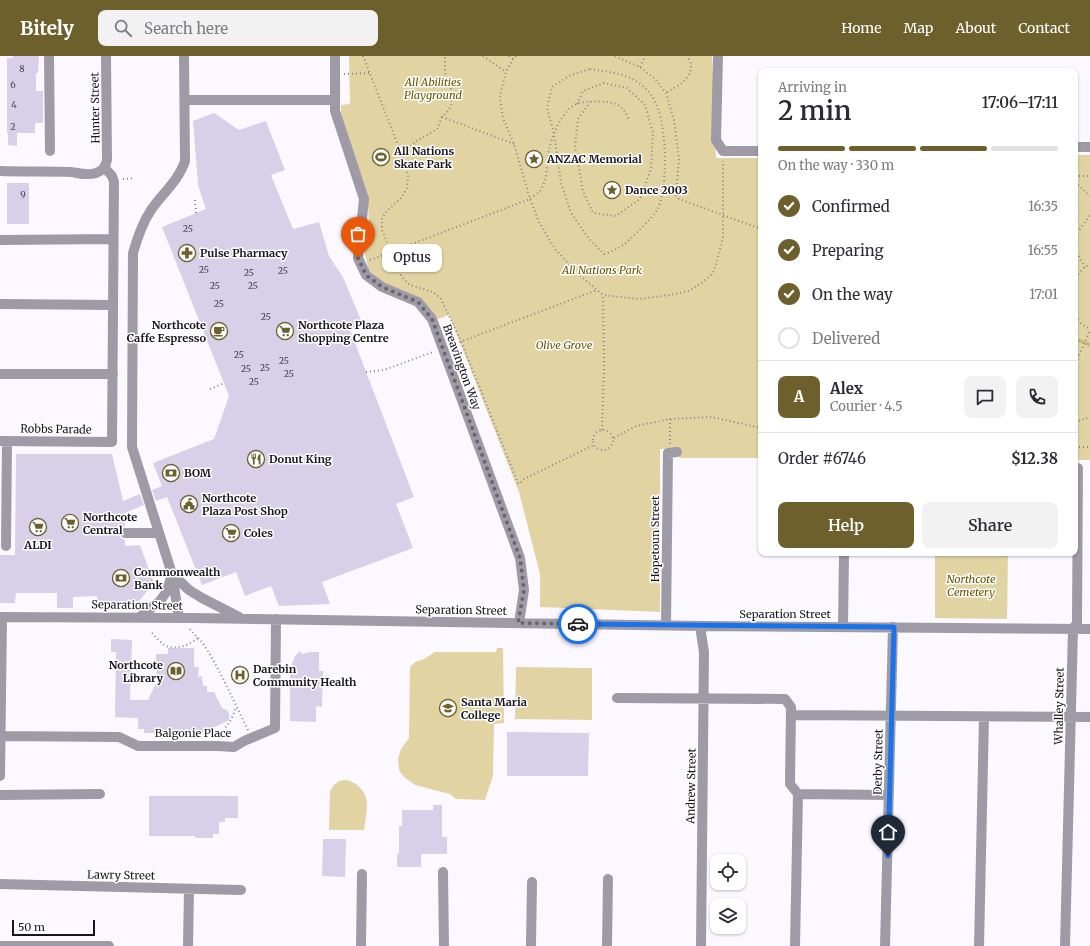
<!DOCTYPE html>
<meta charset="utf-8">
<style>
body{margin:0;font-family:Merriweather,serif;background:#f2f2f3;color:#2b2b33;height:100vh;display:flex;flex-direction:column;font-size:15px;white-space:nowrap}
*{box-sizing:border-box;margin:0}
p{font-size:13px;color:#7c7c81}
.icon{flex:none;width:22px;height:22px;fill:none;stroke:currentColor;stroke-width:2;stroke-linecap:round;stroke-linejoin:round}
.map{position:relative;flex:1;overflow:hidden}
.side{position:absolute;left:758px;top:12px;width:320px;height:488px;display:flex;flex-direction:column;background:#fff;border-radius:8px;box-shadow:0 1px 3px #0004}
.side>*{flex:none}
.controls{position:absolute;left:710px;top:798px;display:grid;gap:8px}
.controls a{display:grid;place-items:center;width:36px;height:36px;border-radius:8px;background:#fff;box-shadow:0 1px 3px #0004;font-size:20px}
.scale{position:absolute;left:12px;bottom:10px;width:83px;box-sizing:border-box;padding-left:4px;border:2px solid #18151e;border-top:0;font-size:11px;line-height:14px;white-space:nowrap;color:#18151e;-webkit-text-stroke:3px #fff;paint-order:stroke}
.pin{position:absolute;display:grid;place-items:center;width:34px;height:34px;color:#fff;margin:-41px -17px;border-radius:50% 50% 50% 0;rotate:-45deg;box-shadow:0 0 4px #0007}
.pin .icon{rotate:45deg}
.courier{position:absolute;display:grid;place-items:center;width:40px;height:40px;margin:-20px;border:3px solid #1a73e8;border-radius:50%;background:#fff;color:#222;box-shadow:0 1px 5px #0007}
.bubble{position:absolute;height:28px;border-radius:8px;background:#fff;box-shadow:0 1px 3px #0004;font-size:13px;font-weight:600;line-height:28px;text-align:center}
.head em{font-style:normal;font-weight:600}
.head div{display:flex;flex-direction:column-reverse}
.head{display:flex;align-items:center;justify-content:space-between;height:68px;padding:0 20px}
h1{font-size:26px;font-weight:600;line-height:30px}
.bar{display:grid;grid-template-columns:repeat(4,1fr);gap:6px 4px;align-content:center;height:48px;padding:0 20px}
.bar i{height:5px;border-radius:3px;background:#e1e1e2}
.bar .on{background:#6d602d}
.bar p{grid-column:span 4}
.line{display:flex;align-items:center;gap:10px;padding:0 20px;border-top:1px solid #e1e1e2}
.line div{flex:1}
.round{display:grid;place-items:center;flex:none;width:42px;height:42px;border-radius:8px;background:#f2f2f3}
ol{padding:0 20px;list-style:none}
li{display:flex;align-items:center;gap:12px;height:44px}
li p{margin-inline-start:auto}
li .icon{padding:4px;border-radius:50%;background:#6d602d;color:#fff;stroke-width:4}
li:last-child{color:#7c7c81}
li i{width:22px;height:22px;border:2px solid #e1e1e2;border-radius:50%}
.primary-button{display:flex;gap:8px;margin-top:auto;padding:8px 20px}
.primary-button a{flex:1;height:46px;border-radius:8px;background:#6d602d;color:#fff;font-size:16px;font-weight:600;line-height:46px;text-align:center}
.primary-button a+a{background:#f2f2f3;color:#2b2b33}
header{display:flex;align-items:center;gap:24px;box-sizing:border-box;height:56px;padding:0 20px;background:#6d602d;color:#fff}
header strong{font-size:19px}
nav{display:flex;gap:22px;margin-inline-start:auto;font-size:14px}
.search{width:280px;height:36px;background:#f2f2f3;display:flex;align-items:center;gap:10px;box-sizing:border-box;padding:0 14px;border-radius:8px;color:#7c7c81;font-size:15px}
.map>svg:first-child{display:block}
.green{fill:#e1d4a2}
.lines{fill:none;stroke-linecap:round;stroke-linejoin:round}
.stream{stroke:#c8b777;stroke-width:3.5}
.building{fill:#d8cfe9}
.path{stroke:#88858d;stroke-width:2;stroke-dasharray:1 3;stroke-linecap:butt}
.minor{stroke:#9f9ba6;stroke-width:10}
.done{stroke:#67656d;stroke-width:4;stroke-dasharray:0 7.2}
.route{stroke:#1a73e8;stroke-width:5}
.labels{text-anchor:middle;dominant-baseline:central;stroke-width:3;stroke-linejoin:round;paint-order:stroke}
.number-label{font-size:9px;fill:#484451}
.park-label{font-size:11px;font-style:italic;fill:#665502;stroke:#fff}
.street-label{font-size:11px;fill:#18151e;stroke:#fff}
.poi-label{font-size:11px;font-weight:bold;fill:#18151e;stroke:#fff;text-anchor:start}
</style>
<header>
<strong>Bitely</strong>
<div class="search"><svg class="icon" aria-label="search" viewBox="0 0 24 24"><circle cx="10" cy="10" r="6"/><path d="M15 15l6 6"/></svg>Search here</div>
<nav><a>Home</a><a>Map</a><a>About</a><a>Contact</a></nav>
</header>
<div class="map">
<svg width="1090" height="890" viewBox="0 0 1090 890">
<rect width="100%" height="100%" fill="#fbf9ff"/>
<path class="green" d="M349 0H712L716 102H761V402H679V392L660 393V556L540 551V518L519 436 449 259 438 263 419 242 384 228 369 214 363 191 369 165 367 136 341 62V49L350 48Z
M1075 99H1090V404H1075Z
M935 497H1008L1007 563 935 562Z
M497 592H503L504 667 494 668 493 720 485 744 456 743 450 738 415 729 404 721 399 714 398 703 401 693 409 682 410 611 415 606 424 603 435 596H496Z
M516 611 592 612V664L515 663Z
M345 724C356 725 367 736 367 748 367 757 365 766 364 774H329L330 735 334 729 339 725Z"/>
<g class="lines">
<path class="stream" d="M1075 283 1090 289"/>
</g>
<path class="building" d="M13 0H39L38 17H36V35H43V67H35V77H17V90L8 89V77H7V2H13Z
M214 57 239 74 266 65 285 114 271 119 293 173 319 166 329 200 343 221 363 269 350 274 414 441 396 448 413 492 322 526 330 548 279 550 271 530 245 540 236 516 202 529 167 441 156 445 152 434 162 430 153 407 214 383 229 340 162 171 206 153 198 129 193 65Z
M7 127H29V168H7Z
M16 398H112L123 445 140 438 144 449 125 457V470L121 472 119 477 120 481 122 483 125 484V490L140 489 154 527 139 545 98 546 97 540 73 541V552H57V537H16L15 547H0V499H15Z
M111 583 132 584 130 644H148L157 625 156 598H168V592H194V611H199L198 621 202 620 203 630H207V636H214L222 652 227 654 229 657V664L199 679 197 674 187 677 175 676V677H144V673H138V662L115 661 116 596H111Z
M300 595 302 598 310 596H319V615H323L322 651 316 650V666L290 665V613L295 600Z
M507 676 589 677 588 720H507Z
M149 740H238V762H225V766H219V778H213V782H195V780H149Z
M433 749H442V781H447V798H421V811H397V798H399V770H402V754H433Z
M323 783H346L345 821 322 820Z"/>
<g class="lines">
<path class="path" d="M363 0 402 99 408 120 407 132 402 141 385 157 382 163V174L396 210 402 221 410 229 433 236 441 243 461 285 518 427 519 428 524 423 594 389
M483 0 506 16
M509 0 513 3
M516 0 513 3 506 16 500 39 501 50 503 62 514 88 530 143 539 166 555 193 578 218 603 239 639 243 670 239 689 235 703 226 713 217 717 205 723 182V105
M615 0 640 11 655 23 666 37 674 64 679 103 676 139 679 143 761 173
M640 11 645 0
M590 13C610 16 628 17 644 31 655 40 660 56 662 69 666 89 667 136 657 154 653 161 630 184 623 189 617 193 611 196 604 198L589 183 571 157 561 127 554 78 547 52 552 31 571 19Z
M344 18 370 17
M667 36C678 30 691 24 691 9 691 6 688 3 687 0
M577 48 583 35 604 27 627 32 645 49 653 77 651 113 640 143 616 160 593 157 583 135 575 90 578 63 590 46
M442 61 514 88
M402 99 415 86 437 73 442 61 449 54 451 49V33L445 17V0
M1075 120H1090
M123 123 134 122
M1075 126 1090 140
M195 144 196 157
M1075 180 1090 159
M1075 193 1085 211
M370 204 530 143C532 141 537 138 539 136 548 125 547 107 549 94 552 79 562 55 576 48 584 45 599 45 607 46 619 47 625 53 629 64
M1075 221 1085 211 1090 208
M1075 261 1083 269 1090 273
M186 274 200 268
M452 289 597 234
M1075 306 1078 302 1090 274
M366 316 384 314 433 296
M210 333 222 328
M670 363V388
M1075 366 1090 361
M593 384a10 10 0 1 1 20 0a10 10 0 1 1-20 0Z
M602 374 604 310 603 239
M614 382 636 370 670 363 712 361 761 372
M1075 391H1090
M190 573C195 580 202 585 206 592 222 618 234 646 248 674
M152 577C156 581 160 586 164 589 176 595 189 589 198 582
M217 680C227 671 232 664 236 651"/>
<path class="minor" d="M49 0 50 95
M335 0V55L364 143 358 202 366 219 382 231 418 246 432 263 520 502 524 534 519 567
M718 0 716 84 723 95H761
M185 44H335
M1075 91H1090
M0 115C24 116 48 115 71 116 79 117 87 120 96 117 102 115 106 110 107 104L106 0
M0 184 113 183
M0 248 113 249
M0 318H113
M0 385 112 386 114 126 112 120 104 111
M125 477H159
M6 490 7 385
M0 561 194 562 701 570 1090 573
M140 561 160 545 167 535 172 518 189 534 202 542 239 561
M179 562 172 518 132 391 133 197C137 183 143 166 151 154 162 138 179 124 185 105L184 0
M666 569 668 397 677 396
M843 571 844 497
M617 642 785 643 791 651 790 728 798 738 795 890
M791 659 1090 661
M0 680 119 681 138 690H218L234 691 244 685 275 672 276 563
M0 720 2 561
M798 738 889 739
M0 739 100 738
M443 816 444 890
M0 828 241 834
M0 890H109
M188 890 189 833
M361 890 362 818
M531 890 532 826
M607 890 608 823
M701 890 704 596 701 577V570
M885 890 893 571
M979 890 984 661
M1065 890 1073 573 1077 567V565L1078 412"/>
</g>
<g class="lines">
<path class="done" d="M358 202 366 219 382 231 418 246 432 263 520 502 524 534 518 567 578 568"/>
<path class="route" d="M578 568 894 571 888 800"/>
</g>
<defs>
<g id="stadium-ring" transform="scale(0.9)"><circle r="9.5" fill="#fff" stroke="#6d602d" stroke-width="1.5"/><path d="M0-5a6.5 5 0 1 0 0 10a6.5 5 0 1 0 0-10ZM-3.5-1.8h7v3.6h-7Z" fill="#6d602d"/></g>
<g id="sight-ring" transform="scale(0.9)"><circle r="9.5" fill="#fff" stroke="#6d602d" stroke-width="1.5"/><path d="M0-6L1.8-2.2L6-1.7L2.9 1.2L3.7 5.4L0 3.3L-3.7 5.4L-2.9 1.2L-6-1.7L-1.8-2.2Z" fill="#6d602d"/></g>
<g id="pharmacy-ring" transform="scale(0.9)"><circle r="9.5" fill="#fff" stroke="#6d602d" stroke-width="1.5"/><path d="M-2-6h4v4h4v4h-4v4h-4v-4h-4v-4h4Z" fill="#6d602d"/></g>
<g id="cafe-ring" transform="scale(0.9)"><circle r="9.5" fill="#fff" stroke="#6d602d" stroke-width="1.5"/><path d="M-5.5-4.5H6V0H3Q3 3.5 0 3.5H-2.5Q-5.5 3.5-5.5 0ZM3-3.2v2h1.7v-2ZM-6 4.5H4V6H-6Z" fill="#6d602d"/></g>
<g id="supermarket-ring" transform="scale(0.9)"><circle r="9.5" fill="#fff" stroke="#6d602d" stroke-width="1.5"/><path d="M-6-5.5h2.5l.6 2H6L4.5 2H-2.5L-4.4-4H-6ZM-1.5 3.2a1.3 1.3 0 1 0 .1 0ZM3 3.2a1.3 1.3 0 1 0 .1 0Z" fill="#6d602d"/></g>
<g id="restaurant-ring" transform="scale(0.9)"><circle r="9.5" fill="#fff" stroke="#6d602d" stroke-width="1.5"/><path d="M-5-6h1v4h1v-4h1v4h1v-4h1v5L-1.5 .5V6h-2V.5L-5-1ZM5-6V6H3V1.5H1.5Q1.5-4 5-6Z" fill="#6d602d"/></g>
<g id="bank-ring" transform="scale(0.9)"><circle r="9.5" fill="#fff" stroke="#6d602d" stroke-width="1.5"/><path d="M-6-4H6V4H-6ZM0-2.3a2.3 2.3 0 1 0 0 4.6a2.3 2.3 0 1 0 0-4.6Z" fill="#6d602d"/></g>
<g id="civic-ring" transform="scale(0.9)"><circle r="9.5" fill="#fff" stroke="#6d602d" stroke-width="1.5"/><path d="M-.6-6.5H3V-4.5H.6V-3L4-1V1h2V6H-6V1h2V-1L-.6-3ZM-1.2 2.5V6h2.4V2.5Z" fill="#6d602d"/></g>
<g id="library-ring" transform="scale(0.9)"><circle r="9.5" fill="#fff" stroke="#6d602d" stroke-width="1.5"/><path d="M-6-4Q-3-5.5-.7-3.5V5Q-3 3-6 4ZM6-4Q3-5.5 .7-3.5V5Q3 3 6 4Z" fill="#6d602d"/></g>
<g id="hospital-ring" transform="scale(0.9)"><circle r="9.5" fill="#fff" stroke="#6d602d" stroke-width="1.5"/><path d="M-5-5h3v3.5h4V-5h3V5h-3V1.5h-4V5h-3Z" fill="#6d602d"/></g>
<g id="school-ring" transform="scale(0.9)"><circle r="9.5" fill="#fff" stroke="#6d602d" stroke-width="1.5"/><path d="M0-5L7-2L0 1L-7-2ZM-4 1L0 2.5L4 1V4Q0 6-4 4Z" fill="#6d602d"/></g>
</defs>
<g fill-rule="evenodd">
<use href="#stadium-ring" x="381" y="101"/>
<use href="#sight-ring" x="534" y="103"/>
<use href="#sight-ring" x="612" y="134"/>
<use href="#pharmacy-ring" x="187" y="197"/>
<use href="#cafe-ring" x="219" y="275"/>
<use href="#supermarket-ring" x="285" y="275"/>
<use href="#restaurant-ring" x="256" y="403"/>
<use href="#bank-ring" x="171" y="417"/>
<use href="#civic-ring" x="189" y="448"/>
<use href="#supermarket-ring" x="70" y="467"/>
<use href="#supermarket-ring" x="38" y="471"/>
<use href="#supermarket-ring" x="231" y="477"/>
<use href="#bank-ring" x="121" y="522"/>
<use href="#library-ring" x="176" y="615"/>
<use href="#hospital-ring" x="240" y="619"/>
<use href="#school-ring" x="448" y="652"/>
</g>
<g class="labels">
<g class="number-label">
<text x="22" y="12">8</text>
<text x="13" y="28">6</text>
<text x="14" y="48">4</text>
<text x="13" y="70">2</text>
<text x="23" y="138">9</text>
<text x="188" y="172">25</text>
<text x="204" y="213">25</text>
<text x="283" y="214">25</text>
<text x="249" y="216">25</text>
<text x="215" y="229">25</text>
<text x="253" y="229">25</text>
<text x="219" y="247">25</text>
<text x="266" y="260">25</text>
<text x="239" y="298">25</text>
<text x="284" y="304">25</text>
<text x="265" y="311">25</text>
<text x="246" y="312">25</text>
<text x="289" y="317">25</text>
<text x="254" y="325">25</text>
</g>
<g class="park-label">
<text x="433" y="26">All Abilities<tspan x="433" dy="13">Playground</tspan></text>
<text x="602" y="214">All Nations Park</text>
<text x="564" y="289">Olive Grove</text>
<text x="971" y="523">Northcote<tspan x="971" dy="13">Cemetery</tspan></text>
</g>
<g class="street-label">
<text transform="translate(95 52) rotate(-91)">Hunter Street</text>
<text transform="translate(462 311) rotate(70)">Breavington Way</text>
<text transform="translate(56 373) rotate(1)">Robbs Parade</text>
<text transform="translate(655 483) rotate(-90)">Hopetoun Street</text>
<text transform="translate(137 549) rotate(1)">Separation Street</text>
<text transform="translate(461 554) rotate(1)">Separation Street</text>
<text x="785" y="558">Separation Street</text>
<text transform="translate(1059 650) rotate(-89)">Whalley Street</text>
<text x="193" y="677">Balgonie Place</text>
<text transform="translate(878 706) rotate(-89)">Derby Street</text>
<text transform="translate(691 730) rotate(-89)">Andrew Street</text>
<text transform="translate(121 819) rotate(1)">Lawry Street</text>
</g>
<g class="poi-label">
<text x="394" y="95">All Nations<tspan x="394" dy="13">Skate Park</tspan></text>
<text x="547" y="103">ANZAC Memorial</text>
<text x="625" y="134">Dance 2003</text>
<text x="200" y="197">Pulse Pharmacy</text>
<text x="206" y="269" text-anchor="end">Northcote<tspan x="206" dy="13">Caffe Espresso</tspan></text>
<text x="298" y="269">Northcote Plaza<tspan x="298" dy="13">Shopping Centre</tspan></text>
<text x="269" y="403">Donut King</text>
<text x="184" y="417">BOM</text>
<text x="202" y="442">Northcote<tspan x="202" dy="13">Plaza Post Shop</tspan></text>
<text x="83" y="461">Northcote<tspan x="83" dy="13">Central</tspan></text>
<text x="244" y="477">Coles</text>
<text x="38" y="489" text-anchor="middle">ALDI</text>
<text x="134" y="516">Commonwealth<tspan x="134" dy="13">Bank</tspan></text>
<text x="163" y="609" text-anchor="end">Northcote<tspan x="163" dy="13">Library</tspan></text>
<text x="253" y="613">Darebin<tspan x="253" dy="13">Community Health</tspan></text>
<text x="461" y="646">Santa Maria<tspan x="461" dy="13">College</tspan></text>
</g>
</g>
</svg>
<div class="controls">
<a><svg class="icon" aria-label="locate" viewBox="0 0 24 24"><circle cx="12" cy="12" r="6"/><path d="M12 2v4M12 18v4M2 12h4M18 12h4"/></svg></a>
<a><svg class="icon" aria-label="layers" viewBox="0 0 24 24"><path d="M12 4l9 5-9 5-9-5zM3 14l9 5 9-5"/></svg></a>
</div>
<div class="scale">50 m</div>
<div class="pin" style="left:358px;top:202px;background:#ea580c"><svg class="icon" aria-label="bag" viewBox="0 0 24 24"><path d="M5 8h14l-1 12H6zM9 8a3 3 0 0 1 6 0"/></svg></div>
<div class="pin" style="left:888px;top:800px;background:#1f2937"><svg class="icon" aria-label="home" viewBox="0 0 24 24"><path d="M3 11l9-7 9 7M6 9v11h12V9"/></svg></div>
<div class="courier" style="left:578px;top:568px"><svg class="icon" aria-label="car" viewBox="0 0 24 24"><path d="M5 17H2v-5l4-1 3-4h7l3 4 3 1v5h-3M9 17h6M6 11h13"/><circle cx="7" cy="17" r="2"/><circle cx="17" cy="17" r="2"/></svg></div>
<div class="bubble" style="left:382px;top:188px;width:60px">Optus</div>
<section class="side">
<div class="head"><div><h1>2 min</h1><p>Arriving in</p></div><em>17:06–17:11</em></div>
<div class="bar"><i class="on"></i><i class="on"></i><i class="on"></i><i></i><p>On the way · 330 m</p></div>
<ol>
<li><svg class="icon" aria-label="check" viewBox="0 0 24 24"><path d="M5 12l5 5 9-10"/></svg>Confirmed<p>16:35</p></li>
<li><svg class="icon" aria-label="check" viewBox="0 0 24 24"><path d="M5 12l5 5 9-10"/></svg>Preparing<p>16:55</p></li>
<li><svg class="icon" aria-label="check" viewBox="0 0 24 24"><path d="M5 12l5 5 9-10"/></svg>On the way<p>17:01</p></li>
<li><i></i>Delivered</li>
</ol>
<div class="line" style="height:72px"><b class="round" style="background:#6d602d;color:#fff">A</b><div><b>Alex</b><p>Courier · 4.5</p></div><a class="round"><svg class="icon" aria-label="chat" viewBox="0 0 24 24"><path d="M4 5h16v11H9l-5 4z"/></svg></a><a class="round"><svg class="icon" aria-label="phone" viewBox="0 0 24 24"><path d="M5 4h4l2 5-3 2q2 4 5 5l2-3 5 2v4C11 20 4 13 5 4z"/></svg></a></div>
<div class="line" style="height:52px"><div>Order #6746</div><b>$12.38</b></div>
<div class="primary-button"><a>Help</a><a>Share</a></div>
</section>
</div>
